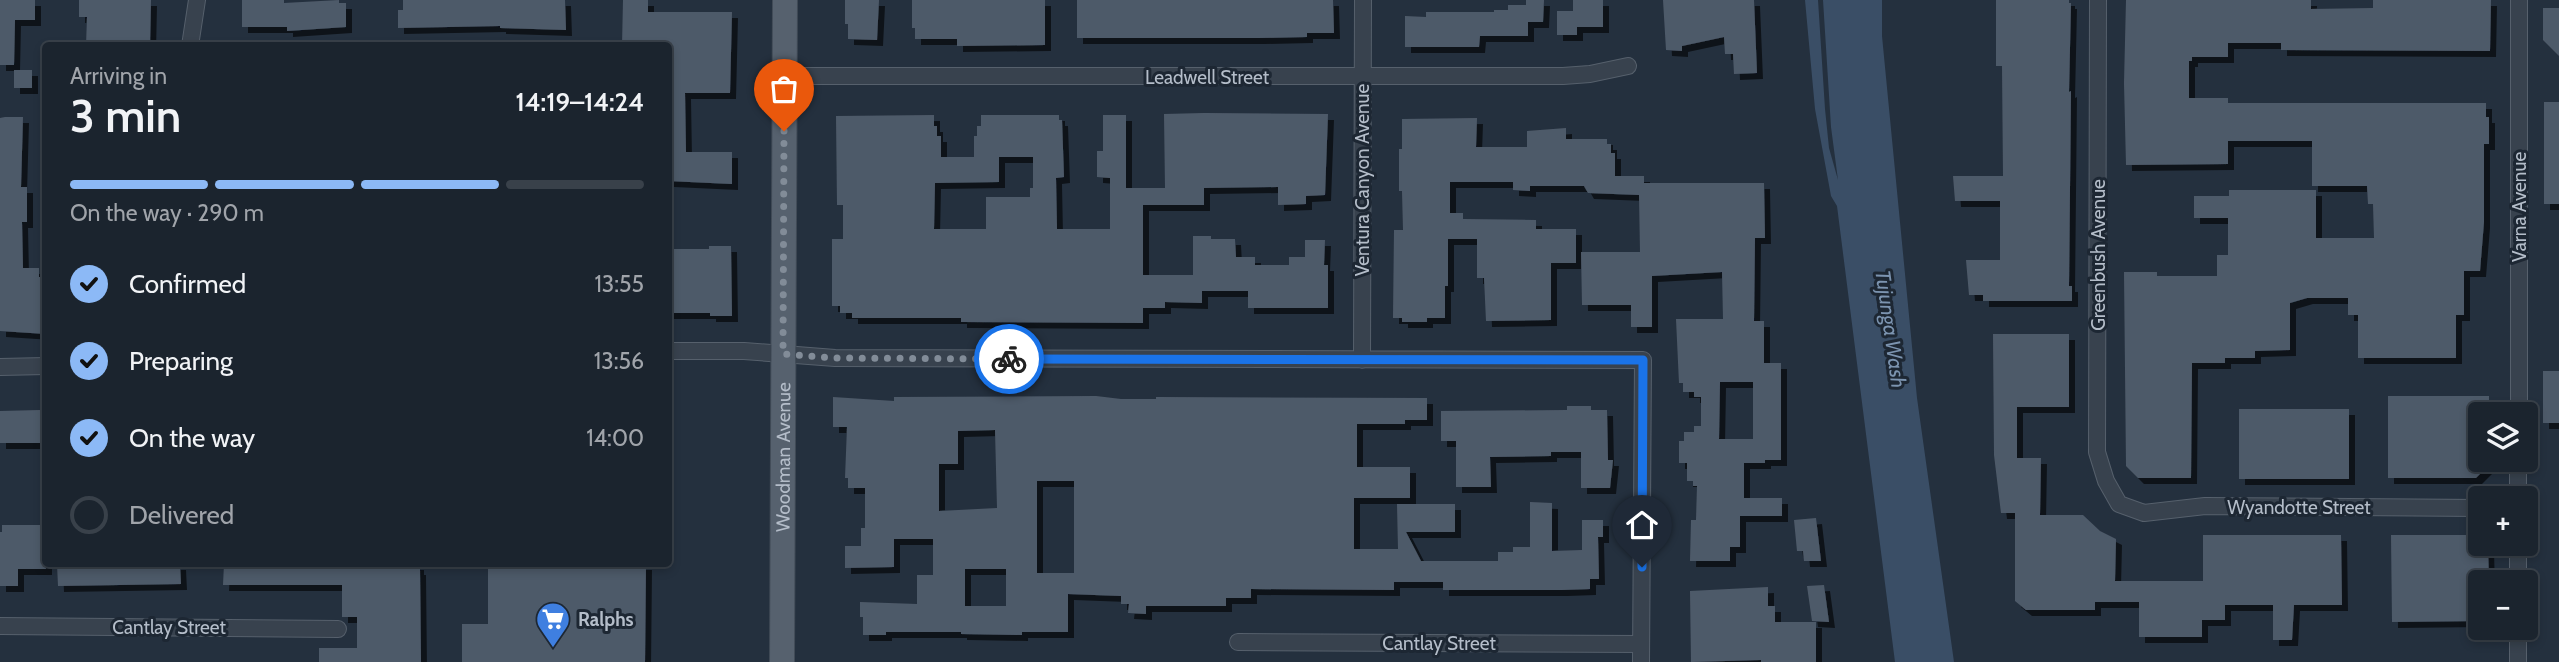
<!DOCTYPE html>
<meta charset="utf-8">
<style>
body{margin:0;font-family:Cabin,sans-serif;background:#242c36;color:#f1f3f6;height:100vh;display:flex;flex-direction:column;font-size:26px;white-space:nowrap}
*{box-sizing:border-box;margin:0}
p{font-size:23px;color:#a0a4aa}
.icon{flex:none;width:38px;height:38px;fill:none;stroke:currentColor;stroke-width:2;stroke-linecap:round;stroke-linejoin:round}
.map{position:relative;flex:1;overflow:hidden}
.panel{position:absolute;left:42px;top:42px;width:630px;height:525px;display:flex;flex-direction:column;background:#1b242e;border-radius:7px;box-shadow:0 4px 10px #0003,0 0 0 2px #39414a}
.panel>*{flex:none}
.tools{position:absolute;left:2468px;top:402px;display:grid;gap:14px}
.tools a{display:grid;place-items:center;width:70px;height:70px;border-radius:7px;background:#1b242e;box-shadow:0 4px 10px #0003,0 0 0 2px #39414a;font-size:35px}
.pin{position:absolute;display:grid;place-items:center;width:60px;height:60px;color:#fff;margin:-72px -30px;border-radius:50% 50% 50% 0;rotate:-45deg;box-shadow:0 0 7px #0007}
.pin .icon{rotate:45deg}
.courier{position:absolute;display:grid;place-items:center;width:70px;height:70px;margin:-35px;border:5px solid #1a73e8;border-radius:50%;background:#fff;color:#222;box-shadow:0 2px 9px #0007}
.headline em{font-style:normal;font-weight:600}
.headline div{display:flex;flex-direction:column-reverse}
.headline{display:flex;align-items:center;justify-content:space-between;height:119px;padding:0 28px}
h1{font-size:46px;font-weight:600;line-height:52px}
.bar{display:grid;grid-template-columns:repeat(4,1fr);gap:10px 7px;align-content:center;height:84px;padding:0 28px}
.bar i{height:9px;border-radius:5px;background:#39414a}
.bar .selected{background:#8cb9f6}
.bar p{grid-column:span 4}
ol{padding:0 28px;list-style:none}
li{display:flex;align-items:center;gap:21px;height:77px}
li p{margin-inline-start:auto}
li .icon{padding:7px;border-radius:50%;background:#8cb9f6;color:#111;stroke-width:4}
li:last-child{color:#a0a4aa}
li i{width:38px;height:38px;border:4px solid #39414a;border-radius:50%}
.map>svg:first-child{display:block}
.water{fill:#3a4e66}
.building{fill:#4e5a69;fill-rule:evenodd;filter:url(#shadow)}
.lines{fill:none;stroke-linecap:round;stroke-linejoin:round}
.street-casing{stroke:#56606c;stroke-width:18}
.primary-casing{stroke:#414b57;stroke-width:26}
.street{stroke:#38424e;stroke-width:16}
.primary{stroke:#56616e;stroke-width:24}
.done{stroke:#828c98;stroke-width:7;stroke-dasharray:0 12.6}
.route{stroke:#1a73e8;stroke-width:9}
.labels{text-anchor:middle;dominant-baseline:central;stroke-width:6;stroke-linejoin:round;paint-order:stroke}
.street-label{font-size:19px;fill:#b4bdc9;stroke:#1d2733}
.poi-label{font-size:19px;font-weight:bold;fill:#b4bdc9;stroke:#1d2733;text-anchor:start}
.water-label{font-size:21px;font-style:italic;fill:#7c94b0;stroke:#1d2733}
</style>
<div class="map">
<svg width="2559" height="662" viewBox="0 0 2559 662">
<defs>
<filter id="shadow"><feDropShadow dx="6" dy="6" stdDeviation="0" flood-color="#0009"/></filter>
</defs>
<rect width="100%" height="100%" fill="#24303e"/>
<path class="water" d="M1805 0H1818L1825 109 1829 148 1838 180 1831 127 1823 0H1882V36L1917 398 1954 662H1895L1837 206 1831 196 1815 109Z"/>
<path class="building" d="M0 0H35V20H15L14 65H0Z
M79 0H151L150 46H86L87 17H79Z
M242 0H284V3L339 0V3H346V27L287 31V27H242Z
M403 0H565L566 30 500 28V26L398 28V10H403Z
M623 0H648V12H732L730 93H685L686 152H732V184L668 181V46H622Z
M845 0H879L877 40 848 39V24H845Z
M912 0H1045V45L957 46V39H915V28H912Z
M1077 0H1333L1334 33H1307V37L1258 38H1077Z
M1526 0H1544L1543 22H1528V36H1480L1479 47H1405V16L1426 17V12H1494V10H1508V5H1526Z
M1573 0H1603V27H1577V35H1557V11H1573Z
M1663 0H1754L1757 73 1734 74 1733 54H1725L1724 37 1682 46V51L1666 50Z
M1996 0H2069V3H2071L2069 92 2071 91 2069 286H2072V301H1983V295H1969L1966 260H2000V201H1955L1953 176H2003L2002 66H1996Z
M2126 0H2311V9L2373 8V0H2491L2490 51 2281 50V43H2228V57H2192V61H2189V98H2228V103H2486V117H2489V144H2484V222L2480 271H2464V315H2456V358H2358V315H2348V298H2307L2290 303V350L2255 351V358H2225V363H2192L2191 478H2138L2126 466 2124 272H2157V276H2217V255H2228V218H2194V196H2229V190H2316V238H2374L2373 204H2368L2367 186H2312V141H2228V164L2126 165 2124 83Z
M2543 8H2559V56L2543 40Z
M14 70H32V88H14Z
M2544 102H2559V204H2544Z
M1204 113 1328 114 1325 195 1306 196V204L1278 205V187L1204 188V205H1143V275H1193V236H1211V239H1235L1236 257H1255V265H1289V257H1305V240H1325L1324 265H1328V308H1248V291H1202V303L1165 302V308H1143V323L961 322V318H852V313H840V306H832V239H843V205H837L836 116 934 115V126H937V136H941V157H974V136H977V126H981V115H1059V120H1062L1064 177 1056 178 1057 229H1110V178L1097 177V151H1103V115H1126V188H1165L1164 114ZM999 157H1033V188H1030V197H986V229H934L935 183 999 182Z
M5 117H23L21 187H27V222H22L23 268H39V277H41L42 316H46V334L0 331V118Z
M1477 118 1476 147H1527V131L1566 128V139H1607V144H1611V153H1615V176H1644V183H1764L1765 238H1755L1754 321H1764V363H1781V460H1765V463H1744V498H1782V516H1740V547H1730V561H1690L1691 520H1696L1697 486H1693V481H1687V463H1679V441H1684V432H1694V426H1701V397H1694V392H1683V383H1679L1676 319H1723L1722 272 1652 276V327H1631V305H1582L1581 252H1640L1639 195 1588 193 1584 186H1530V191L1513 190V182H1450V213H1463V219L1536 220V229H1576V263H1551V320L1486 321 1484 278H1477V239H1448V286H1445V318H1427V322H1402V318H1393L1394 230H1403L1402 191H1399V149H1402V119ZM1720 382H1753V439H1719Z
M709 246H731L732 316H710V313H668V249H709Z
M1993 334H2069V407H2017V458H2041L2040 515H2083L2100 531 2116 539 2115 581H2203V535H2341L2342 605H2294L2292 640H2273V605H2225V620H2202V637H2139V602H2095V610H2026L2015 601V513H2001L1994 455Z
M2543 371H2559V423H2543Z
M1096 396 1121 399H1156V397L1427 398V420H1405V424H1357V467H1410V498H1354V549H1398L1397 504H1455V532H1406L1421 561H1498V552H1513V547H1530V502L1552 503V551L1582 550V520H1603V537H1598L1599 579H1590V589L1562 590H1443V582H1394V590L1251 589V598H1226V606H1146V614L1128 613 1129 604H1121V596L1068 594V632H1022V635L961 634V632H886V635H863V617H860V602L917 604V575H933V539H894V567L845 568V546H861V528H865V488H848V478H845L847 427H833V397L894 401V397ZM995 430 997 508 939 511V464H958V431ZM1037 481H1074V573H1037ZM965 569H1006V606H965Z
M2388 396H2489V415H2480V460H2494L2476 478H2388Z
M1567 406H1591V410H1607L1608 460H1613L1610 488H1581V452H1551V456L1490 457 1491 487H1456V441H1441V411L1567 410Z
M2239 409H2349V479H2239Z
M40 410V413H46V443H0V411Z
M1816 518 1821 561H1804L1803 551H1797L1794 520Z
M2 525H46V569H18V586H0V532H2Z
M2391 535H2479L2480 544H2488L2489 583H2480V621L2392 622Z
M57 564H180L181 584 58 586Z
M224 564H418V569H420L421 662H319V648H357V617H342V585H223Z
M488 564H646L645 662H462V624H488Z
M1824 585 1829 622 1812 621 1807 586Z
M1768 587V606H1775V622H1816V662H1761V660L1691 662 1690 591Z"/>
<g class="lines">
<g class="street-casing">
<path id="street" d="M2098 0 2097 452 2106 481 2119 504 2144 513 2205 506 2480 508
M190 46 197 0
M784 76H1563L1590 74 1628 66
M668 351H744L835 358 1643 360 1641 662
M1362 360 1363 0
M0 367 46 366
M2519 415V0
M2518 499V460
M2518 583V544
M0 626 338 629
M1238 642 1641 644
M2518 662V628"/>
</g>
<g class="primary-casing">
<g id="primary">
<path id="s1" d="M782 662 785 0"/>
</g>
</g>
<use href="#street" class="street"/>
<use href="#primary" class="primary"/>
</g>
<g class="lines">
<path class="done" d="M784 131 783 354 835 358 1009 359"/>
<path class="route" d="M1009 359 1643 360 1642 567"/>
</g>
<defs>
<g id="supermarket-pin" transform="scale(1.75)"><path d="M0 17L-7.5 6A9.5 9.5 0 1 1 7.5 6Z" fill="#3f7fe0" stroke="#1d2733"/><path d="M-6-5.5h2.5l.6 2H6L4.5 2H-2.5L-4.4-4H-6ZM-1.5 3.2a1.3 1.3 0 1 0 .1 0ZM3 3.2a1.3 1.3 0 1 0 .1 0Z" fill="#fff"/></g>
</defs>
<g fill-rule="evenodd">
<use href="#supermarket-pin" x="553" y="619"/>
</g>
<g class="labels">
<g class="street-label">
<text x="1207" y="77">Leadwell Street</text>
<text transform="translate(1362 180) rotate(-90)">Ventura Canyon Avenue</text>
<text transform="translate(2519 207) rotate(-90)">Varna Avenue</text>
<text transform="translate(2098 255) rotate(-90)">Greenbush Avenue</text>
<text stroke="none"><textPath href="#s1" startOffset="205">Woodman Avenue</textPath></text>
<text x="2299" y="507">Wyandotte Street</text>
<text x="169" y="627">Cantlay Street</text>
<text x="1439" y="643">Cantlay Street</text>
</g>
<g class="poi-label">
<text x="578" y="619">Ralphs</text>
</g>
<g class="water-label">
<text transform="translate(1891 329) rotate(82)">Tujunga Wash</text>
</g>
</g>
</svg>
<div class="tools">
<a><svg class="icon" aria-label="layers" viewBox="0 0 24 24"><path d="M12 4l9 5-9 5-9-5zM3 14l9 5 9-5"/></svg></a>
<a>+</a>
<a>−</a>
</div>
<div class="pin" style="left:784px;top:131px;background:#ea580c"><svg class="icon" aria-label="bag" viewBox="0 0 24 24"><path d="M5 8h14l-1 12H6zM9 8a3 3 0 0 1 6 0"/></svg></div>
<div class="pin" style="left:1642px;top:567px;background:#1f2937"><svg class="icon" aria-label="home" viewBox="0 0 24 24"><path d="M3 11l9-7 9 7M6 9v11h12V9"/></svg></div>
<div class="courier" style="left:1009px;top:359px"><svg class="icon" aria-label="bike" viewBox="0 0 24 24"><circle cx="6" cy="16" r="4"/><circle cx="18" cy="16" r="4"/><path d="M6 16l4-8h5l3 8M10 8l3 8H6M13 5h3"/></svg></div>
<section class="panel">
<div class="headline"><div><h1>3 min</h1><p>Arriving in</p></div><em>14:19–14:24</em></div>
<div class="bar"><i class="selected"></i><i class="selected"></i><i class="selected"></i><i></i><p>On the way · 290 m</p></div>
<ol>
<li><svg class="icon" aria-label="check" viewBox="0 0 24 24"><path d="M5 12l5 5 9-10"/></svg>Confirmed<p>13:55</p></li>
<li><svg class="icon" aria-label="check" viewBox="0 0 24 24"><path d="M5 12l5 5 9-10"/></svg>Preparing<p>13:56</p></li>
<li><svg class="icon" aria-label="check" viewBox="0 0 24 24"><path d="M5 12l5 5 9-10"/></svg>On the way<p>14:00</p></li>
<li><i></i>Delivered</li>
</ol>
</section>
</div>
